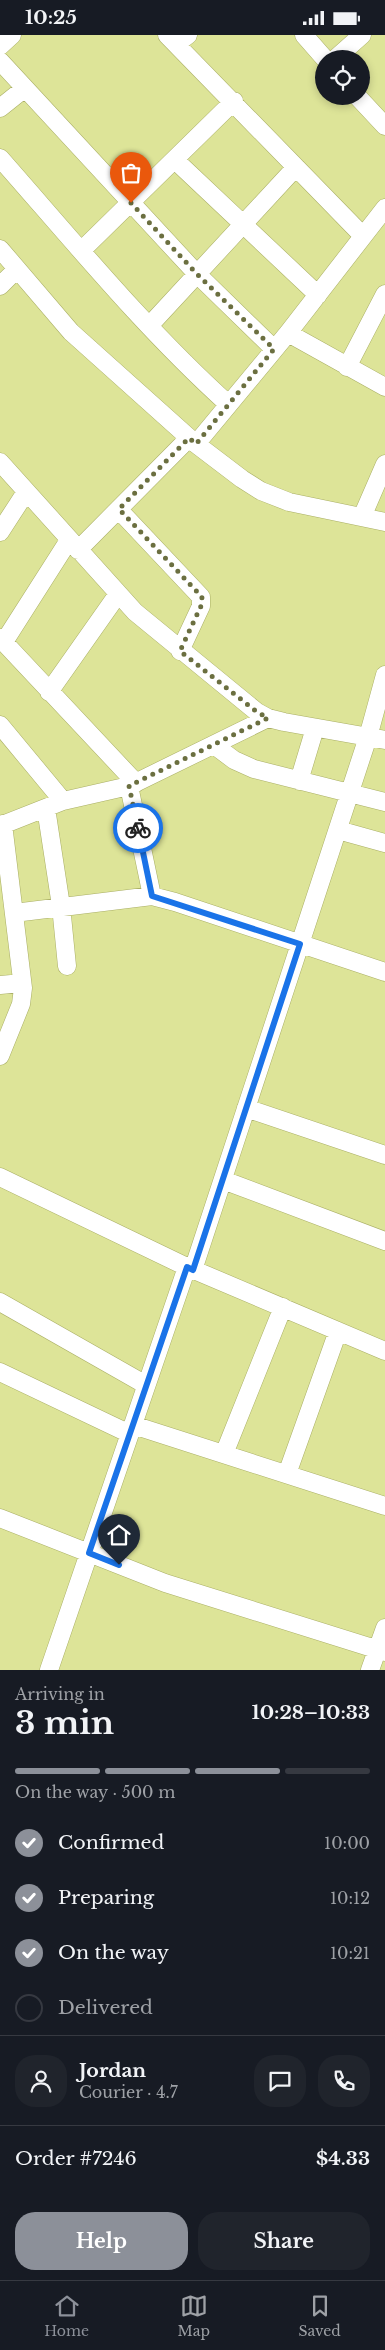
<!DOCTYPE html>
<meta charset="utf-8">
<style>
body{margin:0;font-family:"Libre Baskerville",serif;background:#20242c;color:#f1f3f6;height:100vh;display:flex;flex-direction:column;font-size:19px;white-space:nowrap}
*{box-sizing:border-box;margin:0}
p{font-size:16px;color:#9ea1a6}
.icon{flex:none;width:28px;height:28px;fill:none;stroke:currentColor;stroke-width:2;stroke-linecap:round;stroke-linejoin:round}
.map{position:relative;height:1635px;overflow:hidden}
.sheet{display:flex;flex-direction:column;background:#171b24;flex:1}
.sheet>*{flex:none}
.tools{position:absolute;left:315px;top:15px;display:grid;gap:10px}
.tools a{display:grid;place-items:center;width:55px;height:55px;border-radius:50%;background:#171b24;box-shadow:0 2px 8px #0003;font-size:25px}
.pin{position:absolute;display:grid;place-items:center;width:42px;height:42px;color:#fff;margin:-51px -21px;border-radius:50% 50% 50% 0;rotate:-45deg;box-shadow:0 0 5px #0007}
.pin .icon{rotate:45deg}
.courier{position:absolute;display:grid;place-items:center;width:50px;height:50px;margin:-25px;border:4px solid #1a73e8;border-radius:50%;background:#fff;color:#222;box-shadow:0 1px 6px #0007}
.head em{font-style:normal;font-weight:800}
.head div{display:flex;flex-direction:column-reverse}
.head{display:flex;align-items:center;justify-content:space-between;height:85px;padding:0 15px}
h1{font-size:32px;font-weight:800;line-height:38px}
.bar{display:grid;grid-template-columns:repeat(4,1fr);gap:8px 5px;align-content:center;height:60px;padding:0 15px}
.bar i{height:6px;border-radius:4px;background:#363941}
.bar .selected{background:#8c9099}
.bar p{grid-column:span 4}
.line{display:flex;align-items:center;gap:12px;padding:0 15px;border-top:1px solid #363941}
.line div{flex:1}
.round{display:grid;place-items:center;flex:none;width:52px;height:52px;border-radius:20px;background:#20242c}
ol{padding:0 15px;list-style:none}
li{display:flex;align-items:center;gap:15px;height:55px}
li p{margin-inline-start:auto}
li .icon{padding:5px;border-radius:50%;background:#8c9099;color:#fff;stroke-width:4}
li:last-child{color:#9ea1a6}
li i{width:28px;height:28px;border:2px solid #363941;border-radius:50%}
.primary-button{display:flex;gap:10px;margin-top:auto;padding:10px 15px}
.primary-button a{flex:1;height:58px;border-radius:20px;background:#8c9099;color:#fff;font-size:20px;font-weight:800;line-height:58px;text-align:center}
.primary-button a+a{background:#20242c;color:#f1f3f6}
.status{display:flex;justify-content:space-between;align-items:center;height:35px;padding:0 25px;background:#171b24;direction:ltr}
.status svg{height:14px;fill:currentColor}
.tabs{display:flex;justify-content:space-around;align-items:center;height:70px;border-top:1px solid #363941;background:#171b24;font-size:14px;color:#9ea1a6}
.tabs a{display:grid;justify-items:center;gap:2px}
.tabs .selected{color:#8c9099}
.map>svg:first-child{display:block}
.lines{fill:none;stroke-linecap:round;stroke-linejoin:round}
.minor-casing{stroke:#aaaf65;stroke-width:19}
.minor{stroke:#fff;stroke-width:18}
.done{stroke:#6b6f40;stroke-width:5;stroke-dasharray:0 9}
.route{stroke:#1a73e8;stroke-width:6}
</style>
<div class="status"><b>10:25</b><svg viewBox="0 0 49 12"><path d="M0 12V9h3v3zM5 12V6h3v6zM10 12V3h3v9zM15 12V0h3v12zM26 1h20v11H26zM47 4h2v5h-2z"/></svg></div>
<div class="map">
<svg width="385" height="1635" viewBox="0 0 385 1635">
<rect width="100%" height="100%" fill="#dde498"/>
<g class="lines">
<g class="minor-casing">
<path id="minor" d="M167 0 363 201
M304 0 325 24
M176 9 188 0
M0 11 12 0
M335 24 362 0
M0 26 197 239 274 314
M357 61 385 91
M0 73 25 53
M0 123C74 207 145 294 228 369
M175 125 318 260
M0 214 71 297 196 409 242 444 261 456 289 467 385 487
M82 215 234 66
M0 251 16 235
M149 291 296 132
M288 298 385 352
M347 332 385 259
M196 409 288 298 385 173
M0 427 135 577 257 677 268 683 284 687 385 705
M119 475 201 562V571L180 616
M362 482 385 429
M0 497 26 457
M78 515 189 403
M0 603 136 748
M4 607 69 505
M49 657 118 559
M0 690 63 766
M214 710 234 725 254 734 385 767
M299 746 315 693
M129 751 152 861
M46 773 61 871 67 931
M0 791 63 766 129 751 268 683
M338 795 385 808
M14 878 152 861 175 867 385 937
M0 950 22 948
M0 1021 21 969 23 953 3 789
M246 1073 385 1120
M0 1142 187 1232 385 1316
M223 1145 385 1206
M193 1235 368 702 385 640
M0 1267 146 1350
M0 1337 130 1399
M133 1390 385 1471
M224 1419 283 1272
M287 1439 338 1296
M0 1483 165 1548 385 1617
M49 1635 187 1232
M370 1635 385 1593"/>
</g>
<use href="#minor" class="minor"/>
</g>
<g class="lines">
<path class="done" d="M131 168 197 239 274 314 196 409 189 403 119 474 202 562 201 571 180 616 257 677 268 683 129 751 138 793"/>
<path class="route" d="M119 1530 89 1518 187 1232 193 1235 300 909 152 861 138 793"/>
</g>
</svg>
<div class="tools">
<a><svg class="icon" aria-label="locate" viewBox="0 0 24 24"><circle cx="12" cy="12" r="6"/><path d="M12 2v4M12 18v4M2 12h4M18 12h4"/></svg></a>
</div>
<div class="pin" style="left:131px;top:168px;background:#ea580c"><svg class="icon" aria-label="bag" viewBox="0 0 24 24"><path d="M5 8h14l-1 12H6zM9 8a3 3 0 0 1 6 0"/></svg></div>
<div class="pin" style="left:119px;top:1530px;background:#1f2937"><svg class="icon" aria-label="home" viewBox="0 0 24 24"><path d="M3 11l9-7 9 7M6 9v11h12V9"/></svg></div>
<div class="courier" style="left:138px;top:793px"><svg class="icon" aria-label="bike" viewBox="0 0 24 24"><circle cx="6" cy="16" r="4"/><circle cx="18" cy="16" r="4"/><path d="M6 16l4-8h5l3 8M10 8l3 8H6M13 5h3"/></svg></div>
</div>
<section class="sheet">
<div class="head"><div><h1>3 min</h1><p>Arriving in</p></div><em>10:28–10:33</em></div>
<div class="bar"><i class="selected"></i><i class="selected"></i><i class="selected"></i><i></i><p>On the way · 500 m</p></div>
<ol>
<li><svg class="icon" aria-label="check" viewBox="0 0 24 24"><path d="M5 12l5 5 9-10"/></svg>Confirmed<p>10:00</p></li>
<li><svg class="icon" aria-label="check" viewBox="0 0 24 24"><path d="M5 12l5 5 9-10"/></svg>Preparing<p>10:12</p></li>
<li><svg class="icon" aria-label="check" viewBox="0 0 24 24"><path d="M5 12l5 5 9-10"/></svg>On the way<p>10:21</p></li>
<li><i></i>Delivered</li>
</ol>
<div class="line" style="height:90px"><a class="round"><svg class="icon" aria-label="person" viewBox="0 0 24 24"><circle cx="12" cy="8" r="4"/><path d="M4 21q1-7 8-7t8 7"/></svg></a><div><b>Jordan</b><p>Courier · 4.7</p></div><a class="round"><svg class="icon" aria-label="chat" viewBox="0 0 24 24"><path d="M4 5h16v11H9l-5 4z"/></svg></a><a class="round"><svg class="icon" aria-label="phone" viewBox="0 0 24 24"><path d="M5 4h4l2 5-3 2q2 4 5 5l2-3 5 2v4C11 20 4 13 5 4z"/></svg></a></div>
<div class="line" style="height:65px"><div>Order #7246</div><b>$4.33</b></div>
<div class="primary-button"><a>Help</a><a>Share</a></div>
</section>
<nav class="tabs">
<a class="selected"><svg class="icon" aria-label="home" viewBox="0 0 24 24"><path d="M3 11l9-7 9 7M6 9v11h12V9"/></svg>Home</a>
<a><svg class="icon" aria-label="map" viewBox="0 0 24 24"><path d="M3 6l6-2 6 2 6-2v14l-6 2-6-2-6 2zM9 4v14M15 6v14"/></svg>Map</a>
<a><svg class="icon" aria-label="saved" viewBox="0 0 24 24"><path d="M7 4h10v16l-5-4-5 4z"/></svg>Saved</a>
</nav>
